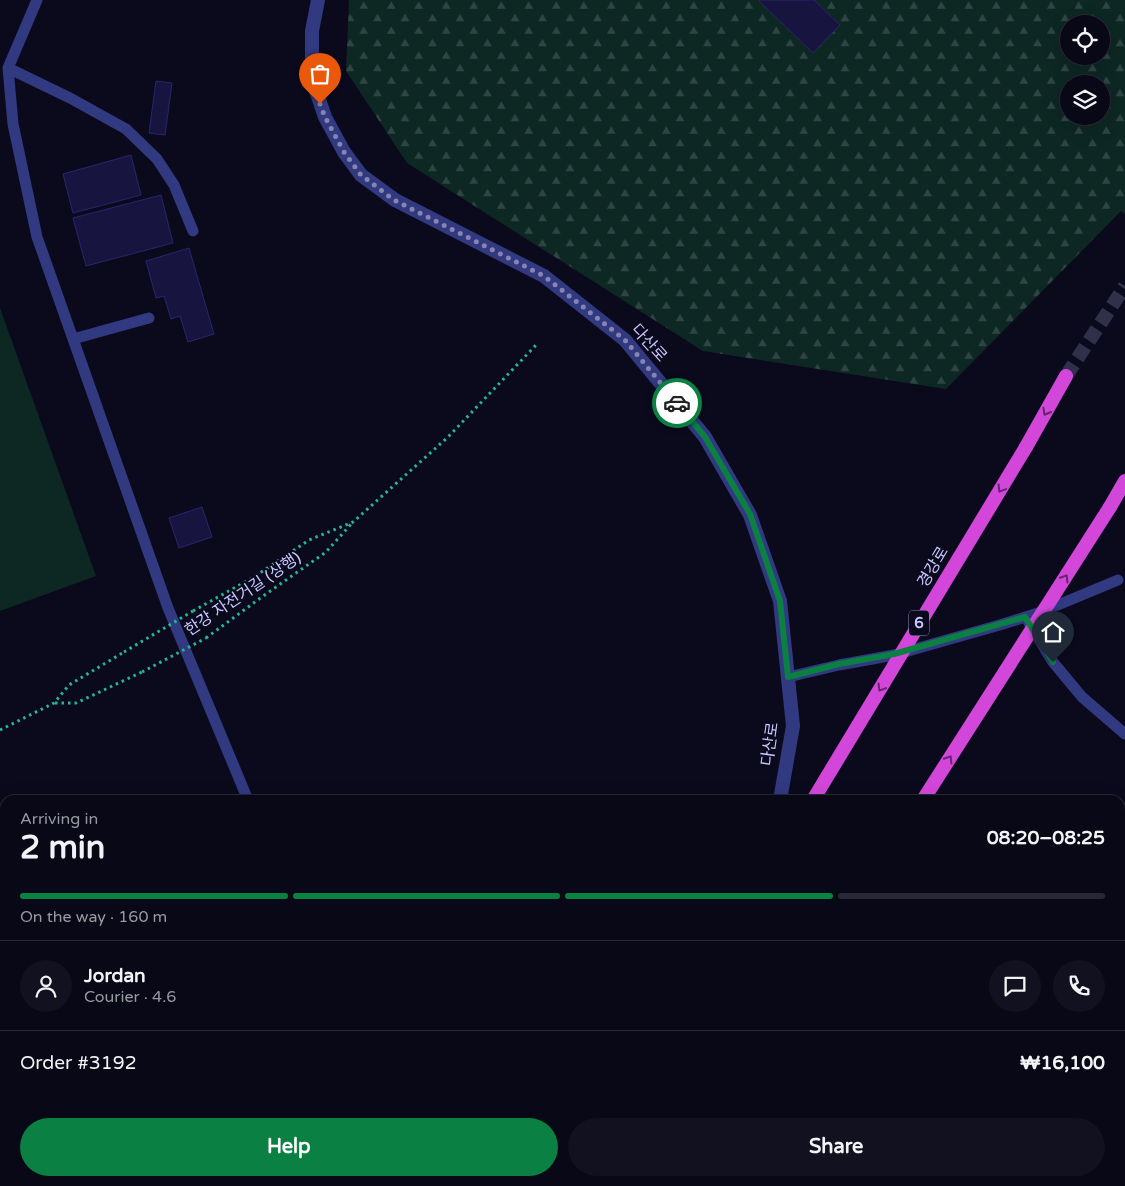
<!DOCTYPE html>
<meta charset="utf-8">
<style>
body{margin:0;font-family:"Varela Round","Noto Sans KR",sans-serif;background:#11111f;color:#f1f3f6;height:100vh;display:flex;flex-direction:column;font-size:19px;white-space:nowrap}
*{box-sizing:border-box;margin:0}
p{font-size:16px;color:#989aa1}
.icon{flex:none;width:28px;height:28px;fill:none;stroke:currentColor;stroke-width:2;stroke-linecap:round;stroke-linejoin:round}
.map{position:relative;flex:1;overflow:hidden}
.sheet{position:absolute;left:0px;top:795px;width:1125px;height:391px;display:flex;flex-direction:column;background:#080816;border-radius:15px 15px 0 0;box-shadow:0 5px 20px #0002,0 0 0 1px #292935}
.sheet>*{flex:none}
.buttons{position:absolute;left:1060px;top:15px;display:grid;gap:10px}
.buttons a{display:grid;place-items:center;width:50px;height:50px;border-radius:50%;background:#080816;box-shadow:0 5px 20px #0002,0 0 0 1px #292935;font-size:25px}
.pin{position:absolute;display:grid;place-items:center;width:42px;height:42px;color:#fff;margin:-51px -21px;border-radius:50% 50% 50% 0;rotate:-45deg;box-shadow:0 0 5px #0007}
.pin .icon{rotate:45deg}
.courier{position:absolute;display:grid;place-items:center;width:50px;height:50px;margin:-25px;border:4px solid #0b8043;border-radius:50%;background:#fff;color:#222;box-shadow:0 1px 6px #0007}
.headline em{font-style:normal;font-weight:700}
.headline div{display:flex;flex-direction:column-reverse}
.headline{display:flex;align-items:center;justify-content:space-between;height:85px;padding:0 20px}
h1{font-size:32px;font-weight:700;line-height:38px}
.bar{display:grid;grid-template-columns:repeat(4,1fr);gap:8px 5px;align-content:center;height:60px;padding:0 20px}
.bar i{height:6px;border-radius:4px;background:#292935}
.bar .current{background:#0b8043}
.bar p{grid-column:span 4}
.line{display:flex;align-items:center;gap:12px;padding:0 20px;border-top:1px solid #292935}
.line div{flex:1}
.round{display:grid;place-items:center;flex:none;width:52px;height:52px;border-radius:26px;background:#11111f}
.button{display:flex;gap:10px;margin-top:auto;padding:10px 20px}
.button a{flex:1;height:58px;border-radius:30px;background:#0b8043;color:#fff;font-size:20px;font-weight:700;line-height:58px;text-align:center}
.button a+a{background:#11111f;color:#f1f3f6}
.map>svg:first-child{display:block}
.green{fill:#0d2723}
.forest{fill:url(#forest-firs);fill-rule:evenodd}
.water{fill:url(#water-waves)}
.building{fill:#17153f;stroke:#29256d}
.lines{fill:none;stroke-linecap:round;stroke-linejoin:round}
.trunk-tunnel{stroke:#30304a;stroke-width:14;stroke-dasharray:14 7;stroke-linecap:butt}
.path{stroke:#23b699;stroke-width:3;stroke-dasharray:2.5 4;stroke-linecap:butt}
.service{stroke:#313980;stroke-width:11}
.minor{stroke:#313980;stroke-width:14}
.tertiary{stroke:#313980;stroke-width:14}
.trunk{stroke:#d247da;stroke-width:14}
.path-bridge{stroke:#23b699;stroke-width:3;stroke-dasharray:2.5 4;stroke-linecap:butt}
.trunk-bridge{stroke:#d247da;stroke-width:14}
.oneway{stroke:#652572}
.done{stroke:#8585b0;stroke-width:5;stroke-dasharray:0 9}
.route{stroke:#0b8043;stroke-width:6}
.labels{text-anchor:middle;dominant-baseline:central;stroke-width:4;stroke-linejoin:round;paint-order:stroke}
.shield{fill:#0b0a1d;stroke:#8e8ebb;stroke-width:1}
.shield-label{font-size:15px;font-weight:bold;fill:#c6c7ff}
.street-label{font-size:16px;fill:#c6c7ff;stroke:#0b0a1d}
</style>
<div class="map">
<svg width="1125" height="1186" viewBox="0 0 1125 1186">
<defs>
<pattern id="forest-firs" width="22" height="20" patternUnits="userSpaceOnUse" patternTransform="scale(1.25)"><rect width="22" height="20" fill="#0d2723"/><path d="M5 1l3.5 6h-7zM16 11l3.5 6h-7z" fill="#2f4544"/></pattern>
<pattern id="water-waves" width="16" height="10" patternUnits="userSpaceOnUse" patternTransform="scale(1.25)"><rect width="16" height="10" fill="#07233f"/><path d="M0 5q4-4 8 0t8 0" fill="none" stroke="#2a415c"/></pattern>
</defs>
<rect width="100%" height="100%" fill="#0b0a1d"/>
<path class="green" d="M0 308 96 576 0 611Z"/>
<path class="forest" d="M349 0H1125V214L1121 211 946 389 703 351 407 163 346 71ZM1069 24H1101V56H1069ZM1069 84H1101V116H1069Z
M1125 1053V1186H809L811 1181H1120V1054Z"/>
<path class="water" d="M0 978 5 981V1181H77L78 1186H0Z"/>
<path class="building" d="M760 0H814L840 25 813 53 759 1Z
M156 81 172 83 165 135 149 133Z
M131 155 141 195 73 213 63 174Z
M161 195 173 243 86 266 73 218Z
M189 248 214 334 188 342 180 316 171 319 164 296 156 298 146 261Z
M202 507 212 537 179 548 169 518Z"/>
<g class="lines">
<path class="trunk-tunnel" d="M1066 376 1125 286"/>
<path class="path" d="M193 611 254 577 309 540 353 522 448 437 537 344
M206 638 259 599 326 552 353 522
M55 703H76L142 672
M0 730 54 703 69 685 124 652
M1120 910H1125"/>
<path class="service" d="M37 0 8 68 13 124 37 237 168 608 248 800
M8 68 70 98 126 129 157 159 174 185 193 231
M73 339 149 318
M1029 623 1053 662 1082 697 1125 734
M788 677 839 665 894 655 1003 624 1041 612 1118 580
M1120 1033 1125 1035"/>
<path class="minor" d="M247 1186 248 1181"/>
<path class="tertiary" d="M318 0 312 31V79L325 117 344 152 361 175 395 200 544 276 625 340 705 437 750 515 780 601 793 726 780 800
M724 1186V1181"/>
<path class="trunk" d="M1026 447 1066 376
M1110 507 1125 481
M580 1186 583 1181
M682 1186 685 1181"/>
<path class="path-bridge" d="M124 652 193 611
M142 672 206 638"/>
<path class="trunk-bridge" d="M813 800 1026 447
M923 800 1110 507"/>
</g>
<defs><path id="oneway-chevron" d="M-2-3.5L2.5 0L-2 3.5" fill="none" stroke-width="1.6" stroke-linecap="round" stroke-linejoin="round" transform="scale(1.25)"/></defs>
<g class="oneway">
<use href="#oneway-chevron" transform="translate(1046 412) rotate(120)"/>
<use href="#oneway-chevron" transform="translate(1001 489) rotate(121)"/>
<use href="#oneway-chevron" transform="translate(1065 578) rotate(-58)"/>
<use href="#oneway-chevron" transform="translate(881 688) rotate(121)"/>
<use href="#oneway-chevron" transform="translate(949 759) rotate(-58)"/>
</g>
<g class="lines">
<path class="done" d="M320 104 325 117 344 152 361 175 394 200 544 276 625 340 677 403"/>
<path class="route" d="M677 403 705 437 750 514 780 601 788 677 839 664 894 654 1025 617 1053 662"/>
</g>
<g class="labels">
<rect class="shield" x="909" y="610.5" width="20" height="25" rx="4"/>
<g class="shield-label">
<text x="919" y="623">6</text>
</g>
<g class="street-label">
<text transform="translate(649 343) rotate(48)">다산로</text>
<text transform="translate(933 567) rotate(-59)">경강로</text>
<text transform="translate(243 594) rotate(-34)">한강 자전거길 (상행)</text>
<text transform="translate(770 744) rotate(-82)">다산로</text>
</g>
</g>
</svg>
<div class="buttons">
<a><svg class="icon" aria-label="locate" viewBox="0 0 24 24"><circle cx="12" cy="12" r="6"/><path d="M12 2v4M12 18v4M2 12h4M18 12h4"/></svg></a>
<a><svg class="icon" aria-label="layers" viewBox="0 0 24 24"><path d="M12 4l9 5-9 5-9-5zM3 14l9 5 9-5"/></svg></a>
</div>
<div class="pin" style="left:320px;top:104px;background:#ea580c"><svg class="icon" aria-label="bag" viewBox="0 0 24 24"><path d="M5 8h14l-1 12H6zM9 8a3 3 0 0 1 6 0"/></svg></div>
<div class="pin" style="left:1053px;top:662px;background:#1f2937"><svg class="icon" aria-label="home" viewBox="0 0 24 24"><path d="M3 11l9-7 9 7M6 9v11h12V9"/></svg></div>
<div class="courier" style="left:677px;top:403px"><svg class="icon" aria-label="car" viewBox="0 0 24 24"><path d="M5 17H2v-5l4-1 3-4h7l3 4 3 1v5h-3M9 17h6M6 11h13"/><circle cx="7" cy="17" r="2"/><circle cx="17" cy="17" r="2"/></svg></div>
<section class="sheet">
<div class="headline"><div><h1>2 min</h1><p>Arriving in</p></div><em>08:20–08:25</em></div>
<div class="bar"><i class="current"></i><i class="current"></i><i class="current"></i><i></i><p>On the way · 160 m</p></div>
<div class="line" style="height:90px"><a class="round"><svg class="icon" aria-label="person" viewBox="0 0 24 24"><circle cx="12" cy="8" r="4"/><path d="M4 21q1-7 8-7t8 7"/></svg></a><div><b>Jordan</b><p>Courier · 4.6</p></div><a class="round"><svg class="icon" aria-label="chat" viewBox="0 0 24 24"><path d="M4 5h16v11H9l-5 4z"/></svg></a><a class="round"><svg class="icon" aria-label="phone" viewBox="0 0 24 24"><path d="M5 4h4l2 5-3 2q2 4 5 5l2-3 5 2v4C11 20 4 13 5 4z"/></svg></a></div>
<div class="line" style="height:65px"><div>Order #3192</div><b>₩16,100</b></div>
<div class="button"><a>Help</a><a>Share</a></div>
</section>
</div>
